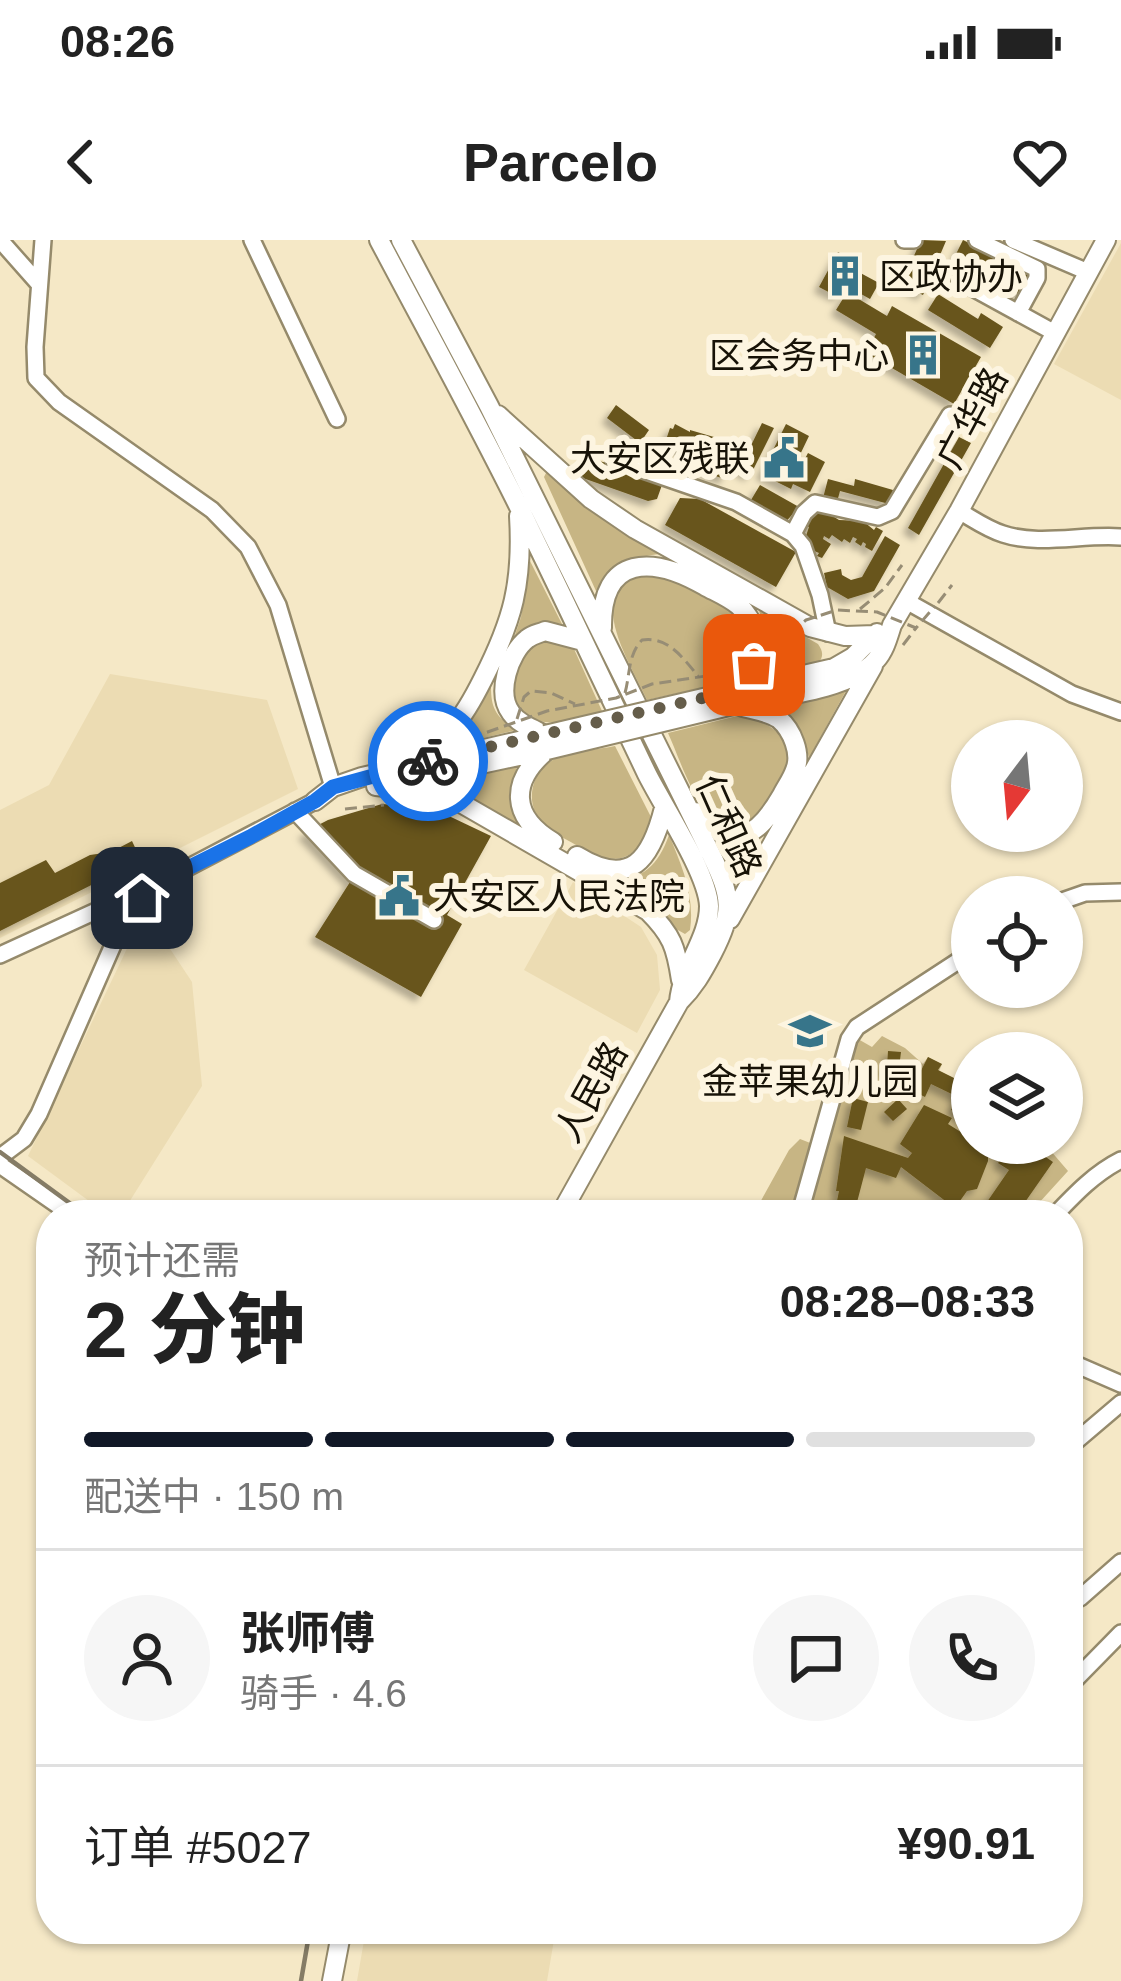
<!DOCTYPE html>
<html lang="zh">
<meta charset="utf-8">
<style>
body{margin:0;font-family:Arial,"Noto Sans SC",sans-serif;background:#f6f6f6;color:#222;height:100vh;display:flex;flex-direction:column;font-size:45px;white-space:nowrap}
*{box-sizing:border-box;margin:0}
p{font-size:39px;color:#767676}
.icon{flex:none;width:66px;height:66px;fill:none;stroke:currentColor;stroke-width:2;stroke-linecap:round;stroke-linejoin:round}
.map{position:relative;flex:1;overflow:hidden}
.side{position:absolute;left:36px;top:960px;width:1047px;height:744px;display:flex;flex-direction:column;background:#fff;border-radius:48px;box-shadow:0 3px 9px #0004}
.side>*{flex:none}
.needle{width:78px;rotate:196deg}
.buttons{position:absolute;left:951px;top:480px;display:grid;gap:24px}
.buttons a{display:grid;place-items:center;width:132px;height:132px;border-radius:50%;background:#fff;box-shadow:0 3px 9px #0004;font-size:60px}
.pin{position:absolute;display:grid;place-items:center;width:102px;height:102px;color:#fff;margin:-51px;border-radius:24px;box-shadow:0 6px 18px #0006}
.courier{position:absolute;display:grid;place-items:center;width:120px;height:120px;margin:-60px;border:9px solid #1a73e8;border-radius:50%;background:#fff;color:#222;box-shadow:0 3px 15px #0007}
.overview em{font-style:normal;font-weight:800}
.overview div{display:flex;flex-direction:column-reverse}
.overview{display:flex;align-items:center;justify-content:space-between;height:204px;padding:0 48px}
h1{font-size:78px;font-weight:800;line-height:90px}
.bar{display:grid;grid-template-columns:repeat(4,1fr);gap:18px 12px;align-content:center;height:144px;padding:0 48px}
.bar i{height:15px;border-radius:9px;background:#e0e0e0}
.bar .current{background:#111827}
.bar p{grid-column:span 4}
.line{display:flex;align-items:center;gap:30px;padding:0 48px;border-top:3px solid #e0e0e0}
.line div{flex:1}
.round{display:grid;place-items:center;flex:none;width:126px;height:126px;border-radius:63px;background:#f6f6f6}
.status{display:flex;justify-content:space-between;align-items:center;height:84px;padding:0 60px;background:#fff;direction:ltr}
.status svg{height:33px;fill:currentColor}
header{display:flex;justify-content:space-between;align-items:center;height:156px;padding:0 48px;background:#fff;font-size:54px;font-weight:800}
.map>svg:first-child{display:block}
.built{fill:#ecdcb3}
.green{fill:#c7b584}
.building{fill:#67541c;filter:url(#shadow)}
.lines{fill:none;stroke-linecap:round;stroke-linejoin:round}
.minor-casing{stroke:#958a6b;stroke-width:20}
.major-casing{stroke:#958a6b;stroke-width:22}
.path{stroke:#978d75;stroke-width:3;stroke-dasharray:12 6;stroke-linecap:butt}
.minor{stroke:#fff;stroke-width:15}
.major{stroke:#fff;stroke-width:18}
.rail{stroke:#857c66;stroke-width:4.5}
.major-bridge-casing{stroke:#958a6b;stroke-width:22;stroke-linecap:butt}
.path-bridge{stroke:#978d75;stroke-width:3;stroke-dasharray:12 6;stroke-linecap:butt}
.major-bridge{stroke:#fff;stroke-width:18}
.done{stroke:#655d4a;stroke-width:12;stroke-dasharray:0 21.6}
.route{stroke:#1a73e8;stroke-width:15}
.labels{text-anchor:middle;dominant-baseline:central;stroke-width:12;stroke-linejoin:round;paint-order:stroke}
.poi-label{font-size:36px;fill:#171207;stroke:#fdf5e1;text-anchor:start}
.street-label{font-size:36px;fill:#171207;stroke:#fdf5e1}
</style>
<div class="status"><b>08:26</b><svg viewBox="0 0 49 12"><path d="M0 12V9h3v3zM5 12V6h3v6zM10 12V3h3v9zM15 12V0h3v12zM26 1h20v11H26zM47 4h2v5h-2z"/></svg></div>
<header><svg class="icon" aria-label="back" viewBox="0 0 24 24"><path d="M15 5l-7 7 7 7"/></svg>Parcelo<svg class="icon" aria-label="heart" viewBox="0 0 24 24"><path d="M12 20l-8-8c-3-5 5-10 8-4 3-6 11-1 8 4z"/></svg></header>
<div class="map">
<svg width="1121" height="1741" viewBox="0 0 1121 1741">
<defs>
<filter id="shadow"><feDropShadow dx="-5.5" dy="5.5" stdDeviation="3" flood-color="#0004"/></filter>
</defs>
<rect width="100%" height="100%" fill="#f5e8c6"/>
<path class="built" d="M1121 3V160L1054 124Z
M110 434 267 460 298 549 0 698V570L49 545Z
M573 642 641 687 657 715 660 750 637 793 524 730Z
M149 677 192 742 202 846 121 975H108L28 916 132 698Z
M366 1689H425L477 1699 480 1689H587L582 1700H554L547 1741H357Z"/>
<path class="green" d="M547 231 663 314C632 315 614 330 596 351L544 237Z
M530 321 562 384C537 382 532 384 513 401L521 377Z
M653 335C688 344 749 362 745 408 744 422 738 433 728 442L647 460C630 422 576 341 653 335Z
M759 370 818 404C823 411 824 417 818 423L762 436 769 410Z
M549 400 574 409 602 471C561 481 547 494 512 464 514 436 517 407 549 400Z
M491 447C491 470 497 477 516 490L446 507Z
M847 449 809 518C804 493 795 480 775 466Z
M737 476C764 478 798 497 787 529 784 538 777 546 773 554 768 561 763 572 757 577 741 589 717 583 705 569 690 552 678 515 668 493Z
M615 506 651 577C640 623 614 629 576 605 566 599 553 593 544 585 525 567 529 535 551 521 567 511 596 510 615 506Z
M518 524C509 548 510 565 520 588L466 557 432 543Z
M669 595C682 626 695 656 690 690L685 694 676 689 664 675 610 642C643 639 658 626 669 595Z
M882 796 905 808 923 824 928 817 942 824 939 831 972 847V903H1044L1068 931 1028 975H753L789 910 800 899 818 906 831 887 858 799 872 807Z"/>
<path class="building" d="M921 0 946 1 923 55 901 45Z
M963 0 1032 34 1022 56 997 43 999 37 955 16Z
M838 12 857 22 853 29 879 43 870 59 845 45 838 57 819 47Z
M847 52 887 76 892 66 981 117 954 164 866 113 876 94 836 70Z
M938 54 978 79 981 73 1003 87 990 108 928 70Z
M616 165 649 190 640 203 607 178Z
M762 183 774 188 750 236 739 230Z
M675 184 690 192V190L714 197 712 203 725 207 724 212 733 215 725 239 702 232 707 215 698 212 697 216 664 206 670 188 673 189Z
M786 184 809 196 795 225 800 228 808 213 825 222 810 252 793 244 791 249 761 234Z
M959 197 971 203 919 295 908 288Z
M587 217 660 240 662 245 657 259 648 261 580 237Z
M828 239 854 246 855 239 893 250 889 264 840 251 837 262 823 258Z
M760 245 799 267 783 285 748 265Z
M680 258 700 259 796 312 776 347 665 285Z
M820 268 839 280 863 281 874 290 876 287 883 291 872 311 865 307 866 304 863 302 861 306 855 302 857 299 853 297 850 303 844 299 842 302 832 295 829 299 824 296 823 299 831 304 822 318 817 316 819 313 812 310 813 307 804 302 809 287 804 284 813 270 817 272Z
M885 296 900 305 874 351 848 359 827 347 824 333 841 329 842 335 851 340 862 337Z
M382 564 432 568 491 596 447 675 462 684 421 757 315 697 350 642 303 593 328 580Z
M132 601 141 620 0 691V643L46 620 55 633 90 615 111 612Z
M888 811 901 812 899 828H893L892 832 882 831V826L887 827Z
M928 817 942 824 938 830 972 847V864L965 877 951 870 958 857 931 844 925 857 911 850Z
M853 858 868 862 861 890 847 887Z
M898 859 907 869 893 881 884 872Z
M924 865 952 878 948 884 972 899V903H978L988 909V921L977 949 967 951 950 975H941L948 963 901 927 896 938 866 928 856 966 837 961 839 951H836L844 896 908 918 912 913 900 904Z
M1012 903H1025L1053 922 1016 975H978L1009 930 998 923Z"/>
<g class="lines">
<g class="minor-casing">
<path id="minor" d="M0 0 39 44
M43 0 35 107 36 138 59 162 212 270 248 307 278 365 333 547
M252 0 337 179
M904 0H914
M977 0 1037 29V38L1018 73
M1013 0 1088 32
M960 41 1055 93
M614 220 736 262 793 294 803 306 820 355 828 393
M959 271C973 279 987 289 1003 294 1039 306 1083 294 1121 297
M793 294 804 273 815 263 878 277 892 271 950 175
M908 362 1072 454 1121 472
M295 571 354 634 434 680
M1062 661 1085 653 1121 652
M0 715 144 649
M0 917 24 899 39 874 127 673 168 638 315 561
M0 925 72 975
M801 969 849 799 857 787 972 712
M1055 975C1075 954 1095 933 1121 920
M1068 1121 1121 1144
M1068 1208 1121 1163
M1068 1357 1080 1358 1121 1322
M1068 1447 1121 1393"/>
</g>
<g class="major-casing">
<path id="major" d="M379 0C426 89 475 178 520 269 563 357 604 445 647 534 663 566 708 634 709 666 709 699 682 727 679 762
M401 0 489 166 711 614C732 658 734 671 712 714 702 733 694 747 679 762L560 975
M498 175 591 259 635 289 810 387 845 396 875 395
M602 388C601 314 653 316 705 346 716 352 728 357 738 365 756 380 764 412 750 433 745 441 736 446 729 452
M734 451 834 428 853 417 877 393
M733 465C772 457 850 451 876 420 885 410 888 397 892 385L959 271 1106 0
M545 495C533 489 519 484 511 473 496 453 509 413 527 399 533 394 538 394 545 391L583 401
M547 510C509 542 511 577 553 602
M400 528C418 515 437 503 453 487 465 474 475 455 483 439 513 380 523 343 519 276
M393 543 542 511
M376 546 422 551 459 562 648 671C672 695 676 707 681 740
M315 561 333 547 362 537 545 495
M695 572C736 609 756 600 782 555 786 547 792 539 795 530 802 514 792 490 779 479 769 472 755 470 743 467
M577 616C631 649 651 619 664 568
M730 679 873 426
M332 1741 342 1689"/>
</g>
<path class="path" d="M962 168 975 144 1000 158
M938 363 952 345
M860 369 885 348 902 325
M903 405 916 388
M345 569 384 565"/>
<use href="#minor" class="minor"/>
<use href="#major" class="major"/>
<path class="rail" d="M0 912 86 975
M301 1741 310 1689"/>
<g class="major-bridge-casing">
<path id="major-bridge" d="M545 495 729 452
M547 510 733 465"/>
</g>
<path class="path-bridge" d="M625 453C630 435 628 414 642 400 668 396 683 418 698 436
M517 479 524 457 531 451 551 453 575 464
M390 564 396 524 417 500 429 494H482L547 471 616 458 652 444 733 432 764 415 806 380 837 370 877 372 916 388 935 366"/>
<use href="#major-bridge" class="major-bridge"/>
</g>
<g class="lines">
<path class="done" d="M428 521 729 452 749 436 754 425"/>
<path class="route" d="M142 658 168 638 250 597 315 561 333 547 428 521"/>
</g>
<defs>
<g id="building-bare" transform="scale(3.24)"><path d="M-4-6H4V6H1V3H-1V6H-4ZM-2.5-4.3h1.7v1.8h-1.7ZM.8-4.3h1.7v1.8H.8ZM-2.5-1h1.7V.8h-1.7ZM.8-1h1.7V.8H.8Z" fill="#37758a" stroke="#fdf5e1" stroke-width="2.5" paint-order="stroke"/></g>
<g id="civic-bare" transform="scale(3.24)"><path d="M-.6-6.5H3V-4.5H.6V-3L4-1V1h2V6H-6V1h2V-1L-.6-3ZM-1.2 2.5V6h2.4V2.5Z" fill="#37758a" stroke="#fdf5e1" stroke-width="2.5" paint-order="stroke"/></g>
<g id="school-bare" transform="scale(3.24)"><path d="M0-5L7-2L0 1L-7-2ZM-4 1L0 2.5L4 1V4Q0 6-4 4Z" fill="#37758a" stroke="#fdf5e1" stroke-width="2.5" paint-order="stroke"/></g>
</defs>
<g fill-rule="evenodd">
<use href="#building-bare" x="845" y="36"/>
<use href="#building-bare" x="923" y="115"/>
<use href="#civic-bare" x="784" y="218"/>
<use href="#civic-bare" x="399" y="656"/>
<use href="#school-bare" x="810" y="791"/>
</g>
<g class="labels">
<g class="poi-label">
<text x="879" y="36">区政协办</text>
<text x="889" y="115" text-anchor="end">区会务中心</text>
<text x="750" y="218" text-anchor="end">大安区残联</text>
<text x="433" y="656">大安区人民法院</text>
<text x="810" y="841" text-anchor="middle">金苹果幼儿园</text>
</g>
<g class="street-label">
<text transform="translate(972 178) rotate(-62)">广华路</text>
<text transform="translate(729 586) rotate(66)">仁和路</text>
<text transform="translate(591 852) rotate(-61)">人民路</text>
</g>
</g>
</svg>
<div class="buttons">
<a><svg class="needle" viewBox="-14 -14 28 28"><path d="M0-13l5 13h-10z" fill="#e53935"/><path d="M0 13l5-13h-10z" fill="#767676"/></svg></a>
<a><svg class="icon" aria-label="locate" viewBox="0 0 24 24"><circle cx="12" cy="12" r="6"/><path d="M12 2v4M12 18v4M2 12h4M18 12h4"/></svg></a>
<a><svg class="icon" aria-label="layers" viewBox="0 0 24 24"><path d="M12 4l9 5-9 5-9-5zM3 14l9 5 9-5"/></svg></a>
</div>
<div class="pin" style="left:754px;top:425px;background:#ea580c"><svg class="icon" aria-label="bag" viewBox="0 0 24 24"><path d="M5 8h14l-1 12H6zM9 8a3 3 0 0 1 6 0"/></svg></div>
<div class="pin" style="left:142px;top:658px;background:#1f2937"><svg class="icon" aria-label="home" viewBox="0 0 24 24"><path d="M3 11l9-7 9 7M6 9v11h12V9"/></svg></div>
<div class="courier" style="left:428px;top:521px"><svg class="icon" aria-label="bike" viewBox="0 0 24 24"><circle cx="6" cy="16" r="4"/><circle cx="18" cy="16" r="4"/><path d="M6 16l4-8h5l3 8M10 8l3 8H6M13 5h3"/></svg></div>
<section class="side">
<div class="overview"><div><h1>2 分钟</h1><p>预计还需</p></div><em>08:28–08:33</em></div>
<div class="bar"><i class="current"></i><i class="current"></i><i class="current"></i><i></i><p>配送中 · 150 m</p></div>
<div class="line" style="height:216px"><a class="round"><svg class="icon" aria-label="person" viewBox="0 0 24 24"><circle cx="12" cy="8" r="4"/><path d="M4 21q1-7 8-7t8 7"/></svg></a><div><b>张师傅</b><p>骑手 · 4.6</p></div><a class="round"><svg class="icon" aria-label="chat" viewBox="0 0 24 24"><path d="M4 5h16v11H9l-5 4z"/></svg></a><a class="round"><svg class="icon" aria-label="phone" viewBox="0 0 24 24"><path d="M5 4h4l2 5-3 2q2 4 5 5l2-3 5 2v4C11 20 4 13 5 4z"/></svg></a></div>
<div class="line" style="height:156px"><div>订单 #5027</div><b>¥90.91</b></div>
</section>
</div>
